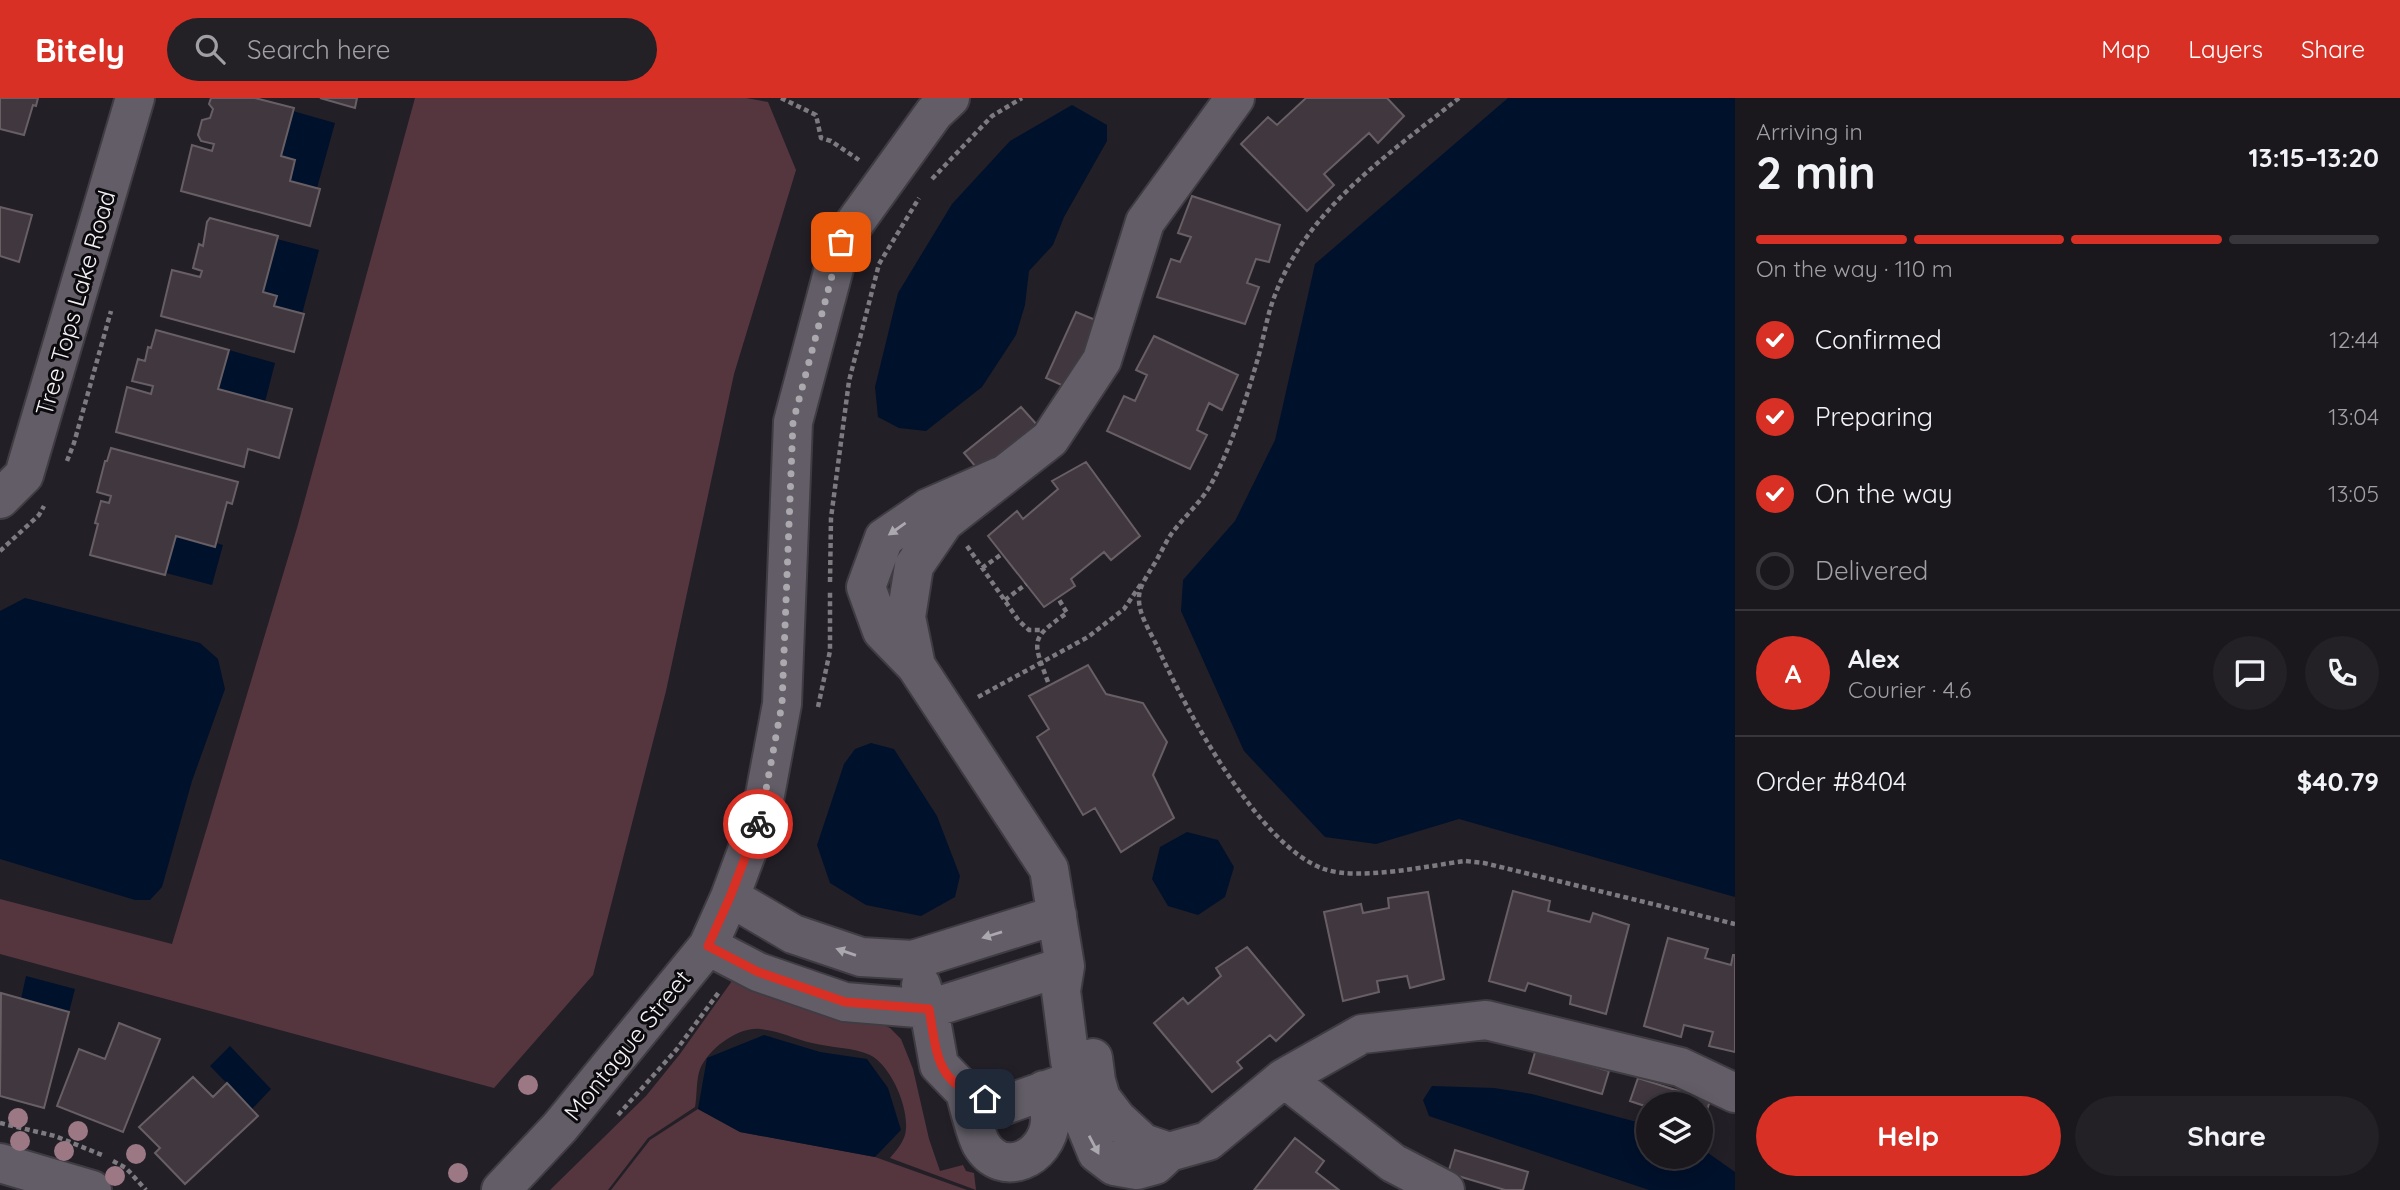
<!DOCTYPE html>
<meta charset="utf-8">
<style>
body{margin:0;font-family:Quicksand,sans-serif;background:#232026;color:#f1f3f6;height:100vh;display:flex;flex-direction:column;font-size:26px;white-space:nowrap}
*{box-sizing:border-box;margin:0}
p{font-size:23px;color:#9f9fa4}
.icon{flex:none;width:38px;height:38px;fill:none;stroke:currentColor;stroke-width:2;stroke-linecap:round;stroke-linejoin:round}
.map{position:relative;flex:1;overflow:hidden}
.side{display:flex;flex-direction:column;background:#1a171d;width:665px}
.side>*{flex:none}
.fabs{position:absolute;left:1636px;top:994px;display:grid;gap:14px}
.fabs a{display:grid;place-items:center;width:77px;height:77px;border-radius:50%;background:#1a171d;box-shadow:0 4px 18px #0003,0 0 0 2px #38363b;font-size:35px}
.pin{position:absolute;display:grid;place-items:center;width:60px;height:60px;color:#fff;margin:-30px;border-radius:14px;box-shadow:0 4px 10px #0006}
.courier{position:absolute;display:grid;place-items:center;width:70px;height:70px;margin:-35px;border:5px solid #d93025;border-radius:50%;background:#fff;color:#222;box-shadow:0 2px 9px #0007}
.summary em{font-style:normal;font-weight:800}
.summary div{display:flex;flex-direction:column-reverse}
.summary{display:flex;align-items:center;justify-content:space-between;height:119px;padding:0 21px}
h1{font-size:46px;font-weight:800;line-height:52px}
.bar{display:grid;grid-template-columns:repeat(4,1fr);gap:10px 7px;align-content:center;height:84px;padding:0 21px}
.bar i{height:9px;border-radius:5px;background:#38363b}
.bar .current{background:#d93025}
.bar p{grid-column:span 4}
.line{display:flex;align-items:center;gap:18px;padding:0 21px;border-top:2px solid #38363b}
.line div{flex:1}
.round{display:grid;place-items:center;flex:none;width:74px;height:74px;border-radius:37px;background:#232026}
ol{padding:0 21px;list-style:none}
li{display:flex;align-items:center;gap:21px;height:77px}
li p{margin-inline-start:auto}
li .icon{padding:7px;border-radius:50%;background:#d93025;color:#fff;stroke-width:4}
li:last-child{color:#9f9fa4}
li i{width:38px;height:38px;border:4px solid #38363b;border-radius:50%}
.action{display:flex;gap:14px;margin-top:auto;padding:14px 21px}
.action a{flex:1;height:80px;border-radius:42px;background:#d93025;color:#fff;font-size:28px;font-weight:800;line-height:80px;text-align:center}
.action a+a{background:#232026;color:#f1f3f6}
header{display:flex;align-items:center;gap:42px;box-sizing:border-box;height:98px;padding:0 35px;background:#d93025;color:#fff}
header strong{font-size:33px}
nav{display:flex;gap:38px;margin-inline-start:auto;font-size:24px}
.search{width:490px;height:63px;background:#232026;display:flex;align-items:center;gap:18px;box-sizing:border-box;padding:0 24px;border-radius:38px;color:#9f9fa4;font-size:26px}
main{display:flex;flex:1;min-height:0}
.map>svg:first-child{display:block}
.green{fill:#56363e}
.water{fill:#00112b}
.building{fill:#40383e;stroke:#685f65;stroke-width:2}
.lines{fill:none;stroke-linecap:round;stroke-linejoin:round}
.minor-casing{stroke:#403c43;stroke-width:42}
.path{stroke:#7d7a80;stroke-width:4.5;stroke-dasharray:5 3.5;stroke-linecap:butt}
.minor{stroke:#625d67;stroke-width:38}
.tree{fill:#9b7883}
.oneway{fill:#aba8af}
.done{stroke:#aba8ae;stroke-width:7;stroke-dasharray:0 12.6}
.route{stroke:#d93025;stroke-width:9}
.labels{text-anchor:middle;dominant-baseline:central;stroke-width:6;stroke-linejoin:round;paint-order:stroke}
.street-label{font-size:24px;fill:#f4f2f7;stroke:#0c0a0d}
</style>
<header>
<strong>Bitely</strong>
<div class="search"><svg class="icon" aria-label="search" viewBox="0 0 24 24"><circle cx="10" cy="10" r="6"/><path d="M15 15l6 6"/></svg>Search here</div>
<nav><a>Map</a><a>Layers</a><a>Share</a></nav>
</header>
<main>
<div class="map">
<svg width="1735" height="1092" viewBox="0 0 1735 1092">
<rect width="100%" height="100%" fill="#231f27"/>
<path class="green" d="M415 0H746L768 4 796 72 734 276 666 593 593 877 494 990 0 856V801L172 846 297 430Z
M732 883 747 885 875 923 890 930 901 941 913 971 929 1041 940 1073 963 1067 966 1073 974 1075 976 1092 890 1060C896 1053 902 1046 905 1037 911 1014 892 968 870 957 853 949 831 950 812 945 795 941 777 932 760 931 737 929 709 951 700 971 696 982 697 998 695 1009L648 1040 608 1092H550L646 998 680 956Z
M698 1011 740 1034 875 1059 967 1092H611L650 1042Z"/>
<path class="water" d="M1508 0H1735V799L1459 721 1376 746 1325 739 1244 653 1181 513 1183 482 1235 423 1275 342 1315 166Z
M1072 7 1107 27V43L1064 119 1053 147 1029 173 1025 207 1016 237 982 289 926 333 899 330 878 319 875 289 898 195 952 106 1010 43Z
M293 13 335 25 317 90 290 83 295 62 281 58Z
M277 141 319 152 302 216 274 208 277 198 263 194Z
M229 252 275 265 265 304 218 291Z
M176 438 215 449 216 445 223 447 212 487 166 475Z
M25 500 200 545 218 561 225 591 192 683 162 789 150 802H135L0 761V513Z
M871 645 894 651 937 718 960 778 955 799 921 818 866 807 830 785 817 747 844 666 855 651Z
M1187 734 1218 742 1234 769 1225 799 1198 817 1168 808 1152 781 1160 749Z
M26 878 75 891 69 914 21 901Z
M764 937 820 954 867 961 888 990 901 1032 875 1059 740 1034 698 1011 707 960Z
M230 948 271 991 252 1011 210 968Z
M1432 988 1494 990 1532 996 1648 1027V1059H1701V1050L1735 1074V1092H1649L1429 1018 1423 1002Z"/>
<path class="building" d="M0 0H38L36 8 33 7 24 37 0 31Z
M211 0H255L294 10 281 58 295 62 290 83 320 91 310 128 181 93 192 47 212 53 214 46 201 43 198 37 202 22 210 20 213 11 209 6Z
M320 0H357L355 10Z
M1306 0H1387L1404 18 1378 45 1369 35 1324 76 1334 87 1307 113 1241 46 1268 19 1277 27Z
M1192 98 1280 127 1269 164 1256 161 1247 185 1259 189 1245 226 1157 199 1171 161 1180 164 1191 139 1178 135Z
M0 109 32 117 19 164 0 158Z
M210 120 278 138 263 194 277 198 274 208 304 216 294 254 161 218 172 172 200 179 202 173 193 170 199 146 203 148 207 124Z
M1076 214 1098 223 1068 290 1046 280Z
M156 232 229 252 218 291 292 311 279 360 248 351 244 369 116 334 127 289 151 296 153 288 132 283 138 261 145 263 148 249 151 250Z
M1154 238 1238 277 1222 312 1209 305 1197 332 1207 337 1190 371 1107 333 1124 298 1135 303 1147 277 1136 272Z
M1021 309 1038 328 981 375 964 355Z
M111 350 238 384 232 406 227 404 215 449 176 438 165 477 90 457 98 426 95 425 101 403 109 405 111 398 97 394 105 363H107Z
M1086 364 1140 438 1111 462 1104 454 1071 481 1075 488 1044 509 988 438 1017 413 1023 421 1058 391 1052 383Z
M1088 567 1106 596 1143 605 1167 644 1153 677 1174 720 1121 754 1095 710 1083 717 1037 639 1049 631 1029 598Z
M1513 793 1550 803 1548 813 1590 824 1593 815 1629 827 1606 916 1570 906 1571 898 1528 885 1525 893 1489 883Z
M1428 794 1444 881 1410 890 1407 878 1377 883 1379 894 1343 903 1324 814 1361 806 1363 815 1389 810 1388 800Z
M1668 840 1708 851 1705 860 1731 867 1733 857H1735V954L1709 948 1713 934 1684 927 1681 939 1644 928Z
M1247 849 1304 917 1276 943 1270 937 1237 964 1242 970 1212 994 1154 925 1183 900 1188 906 1221 878 1216 870Z
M1 895 69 914 44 1010 0 998Z
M119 925 160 941 123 1034 57 1008 79 951 105 961Z
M1536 951 1609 973 1602 996 1529 975Z
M193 979 213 999 227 985 258 1018 185 1086 155 1055 160 1050 139 1029Z
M1638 980 1710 1003 1702 1027 1701 1006H1648V1009L1630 1003Z
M1295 1040 1324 1063 1316 1074 1339 1092H1254Z
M1455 1052 1528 1074 1523 1092H1505L1448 1075Z"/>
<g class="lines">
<g class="minor-casing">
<path id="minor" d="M1001 378 928 410 884 440 866 489 882 533 916 568 1049 771 1065 868 1061 893 1070 963 1081 1016 1097 1055 1114 1068 1137 1072 1155 1067 1169 1054 1208 1043 1284 980 1362 936 1486 922 1680 969 1735 995
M0 401 24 377 135 0
M916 568 906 519 914 468 944 424 1050 341 1102 262 1145 124 1235 0
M730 799 793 836 861 859 913 862 1057 817
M708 848 758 874 845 904 929 911 1065 868
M921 887 929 911 939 967 965 994 1005 1007 1074 982
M1093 960 1096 983 1101 1000 1117 1021 1143 1045 1169 1054
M1284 980 1393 1065 1445 1092
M965 994C969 1008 975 1035 981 1046 1002 1082 1047 1060 1050 1024 1051 1014 1046 1001 1044 992
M0 1065 92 1092
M501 1092 560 1029 708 848 730 799 762 713 782 606 793 324 841 144 934 15 950 0"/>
</g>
<path class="path" d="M781 0 816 17 821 40 831 43 859 62
M1459 0C1389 56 1308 110 1275 197 1267 217 1264 239 1258 260 1246 301 1231 351 1210 388 1200 405 1184 419 1172 435 1165 445 1160 457 1153 468 1147 478 1138 490 1139 502 1139 517 1151 535 1157 548 1185 610 1258 748 1324 771 1359 783 1427 768 1465 763L1484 765 1735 826
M932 81 992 18 1022 0
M67 363 74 345 111 213
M967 448 1019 523 1029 532H1042
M0 453 39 417 44 408
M982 470 1002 456
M830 484 831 420 849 283 879 166 919 100
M1005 502 1026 486
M1048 584C1033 543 1029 541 1067 515L1058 500
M978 599 1088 539 1124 511 1141 486
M818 609 830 553V493
M618 1017 677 951 719 894
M0 1025 55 1038 102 1057
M113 1063 126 1070 146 1092"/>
<use href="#minor" class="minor"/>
</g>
<g class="tree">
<circle cx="528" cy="987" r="10"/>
<circle cx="18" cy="1020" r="10"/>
<circle cx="78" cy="1033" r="10"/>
<circle cx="20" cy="1043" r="10"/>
<circle cx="64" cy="1053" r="10"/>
<circle cx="136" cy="1056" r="10"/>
<circle cx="458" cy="1075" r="10"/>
<circle cx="115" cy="1078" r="10"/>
</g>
<defs><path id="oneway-solid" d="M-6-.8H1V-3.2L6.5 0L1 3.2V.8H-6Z" transform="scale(1.75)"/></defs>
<g class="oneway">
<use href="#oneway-solid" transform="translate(897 431) rotate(145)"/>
<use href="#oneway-solid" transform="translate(992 837) rotate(163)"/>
<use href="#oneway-solid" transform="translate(846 854) rotate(-161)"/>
<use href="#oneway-solid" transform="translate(1094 1047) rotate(62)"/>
</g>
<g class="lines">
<path class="done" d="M758 726 762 713 782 606 793 324 841 144"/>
<path class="route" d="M758 726 730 799 708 848 758 874 845 904 929 911C937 955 935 985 985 1001"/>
</g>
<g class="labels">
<g class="street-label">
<text transform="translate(75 205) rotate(-74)">Tree Tops Lake Road</text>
<text transform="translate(627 947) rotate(-51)">Montague Street</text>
</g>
</g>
</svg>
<div class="fabs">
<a><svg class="icon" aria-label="layers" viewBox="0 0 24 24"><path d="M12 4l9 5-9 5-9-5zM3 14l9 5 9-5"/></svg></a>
</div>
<div class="pin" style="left:841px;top:144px;background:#ea580c"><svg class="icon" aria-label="bag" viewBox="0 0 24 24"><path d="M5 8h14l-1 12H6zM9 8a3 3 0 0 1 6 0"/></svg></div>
<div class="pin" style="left:985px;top:1001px;background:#1f2937"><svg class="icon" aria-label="home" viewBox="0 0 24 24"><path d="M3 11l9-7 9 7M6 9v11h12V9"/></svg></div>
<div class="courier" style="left:758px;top:726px"><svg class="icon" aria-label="bike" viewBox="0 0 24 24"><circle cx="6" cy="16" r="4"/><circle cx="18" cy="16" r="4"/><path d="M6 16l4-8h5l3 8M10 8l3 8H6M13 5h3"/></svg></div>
</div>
<section class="side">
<div class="summary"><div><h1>2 min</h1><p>Arriving in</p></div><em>13:15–13:20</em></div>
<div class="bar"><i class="current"></i><i class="current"></i><i class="current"></i><i></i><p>On the way · 110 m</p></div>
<ol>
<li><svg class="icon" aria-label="check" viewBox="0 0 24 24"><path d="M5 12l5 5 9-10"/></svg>Confirmed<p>12:44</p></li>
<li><svg class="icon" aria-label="check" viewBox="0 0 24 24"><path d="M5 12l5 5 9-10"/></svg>Preparing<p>13:04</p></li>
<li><svg class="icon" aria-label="check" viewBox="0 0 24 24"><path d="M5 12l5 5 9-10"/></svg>On the way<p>13:05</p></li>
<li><i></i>Delivered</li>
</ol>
<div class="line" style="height:126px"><b class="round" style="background:#d93025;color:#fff">A</b><div><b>Alex</b><p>Courier · 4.6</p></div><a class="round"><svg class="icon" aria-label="chat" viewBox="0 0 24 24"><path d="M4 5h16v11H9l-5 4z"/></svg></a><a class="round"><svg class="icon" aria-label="phone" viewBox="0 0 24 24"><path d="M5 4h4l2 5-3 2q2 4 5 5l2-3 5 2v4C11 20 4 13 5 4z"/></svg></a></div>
<div class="line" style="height:91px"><div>Order #8404</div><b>$40.79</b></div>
<div class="action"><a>Help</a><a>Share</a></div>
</section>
</main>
